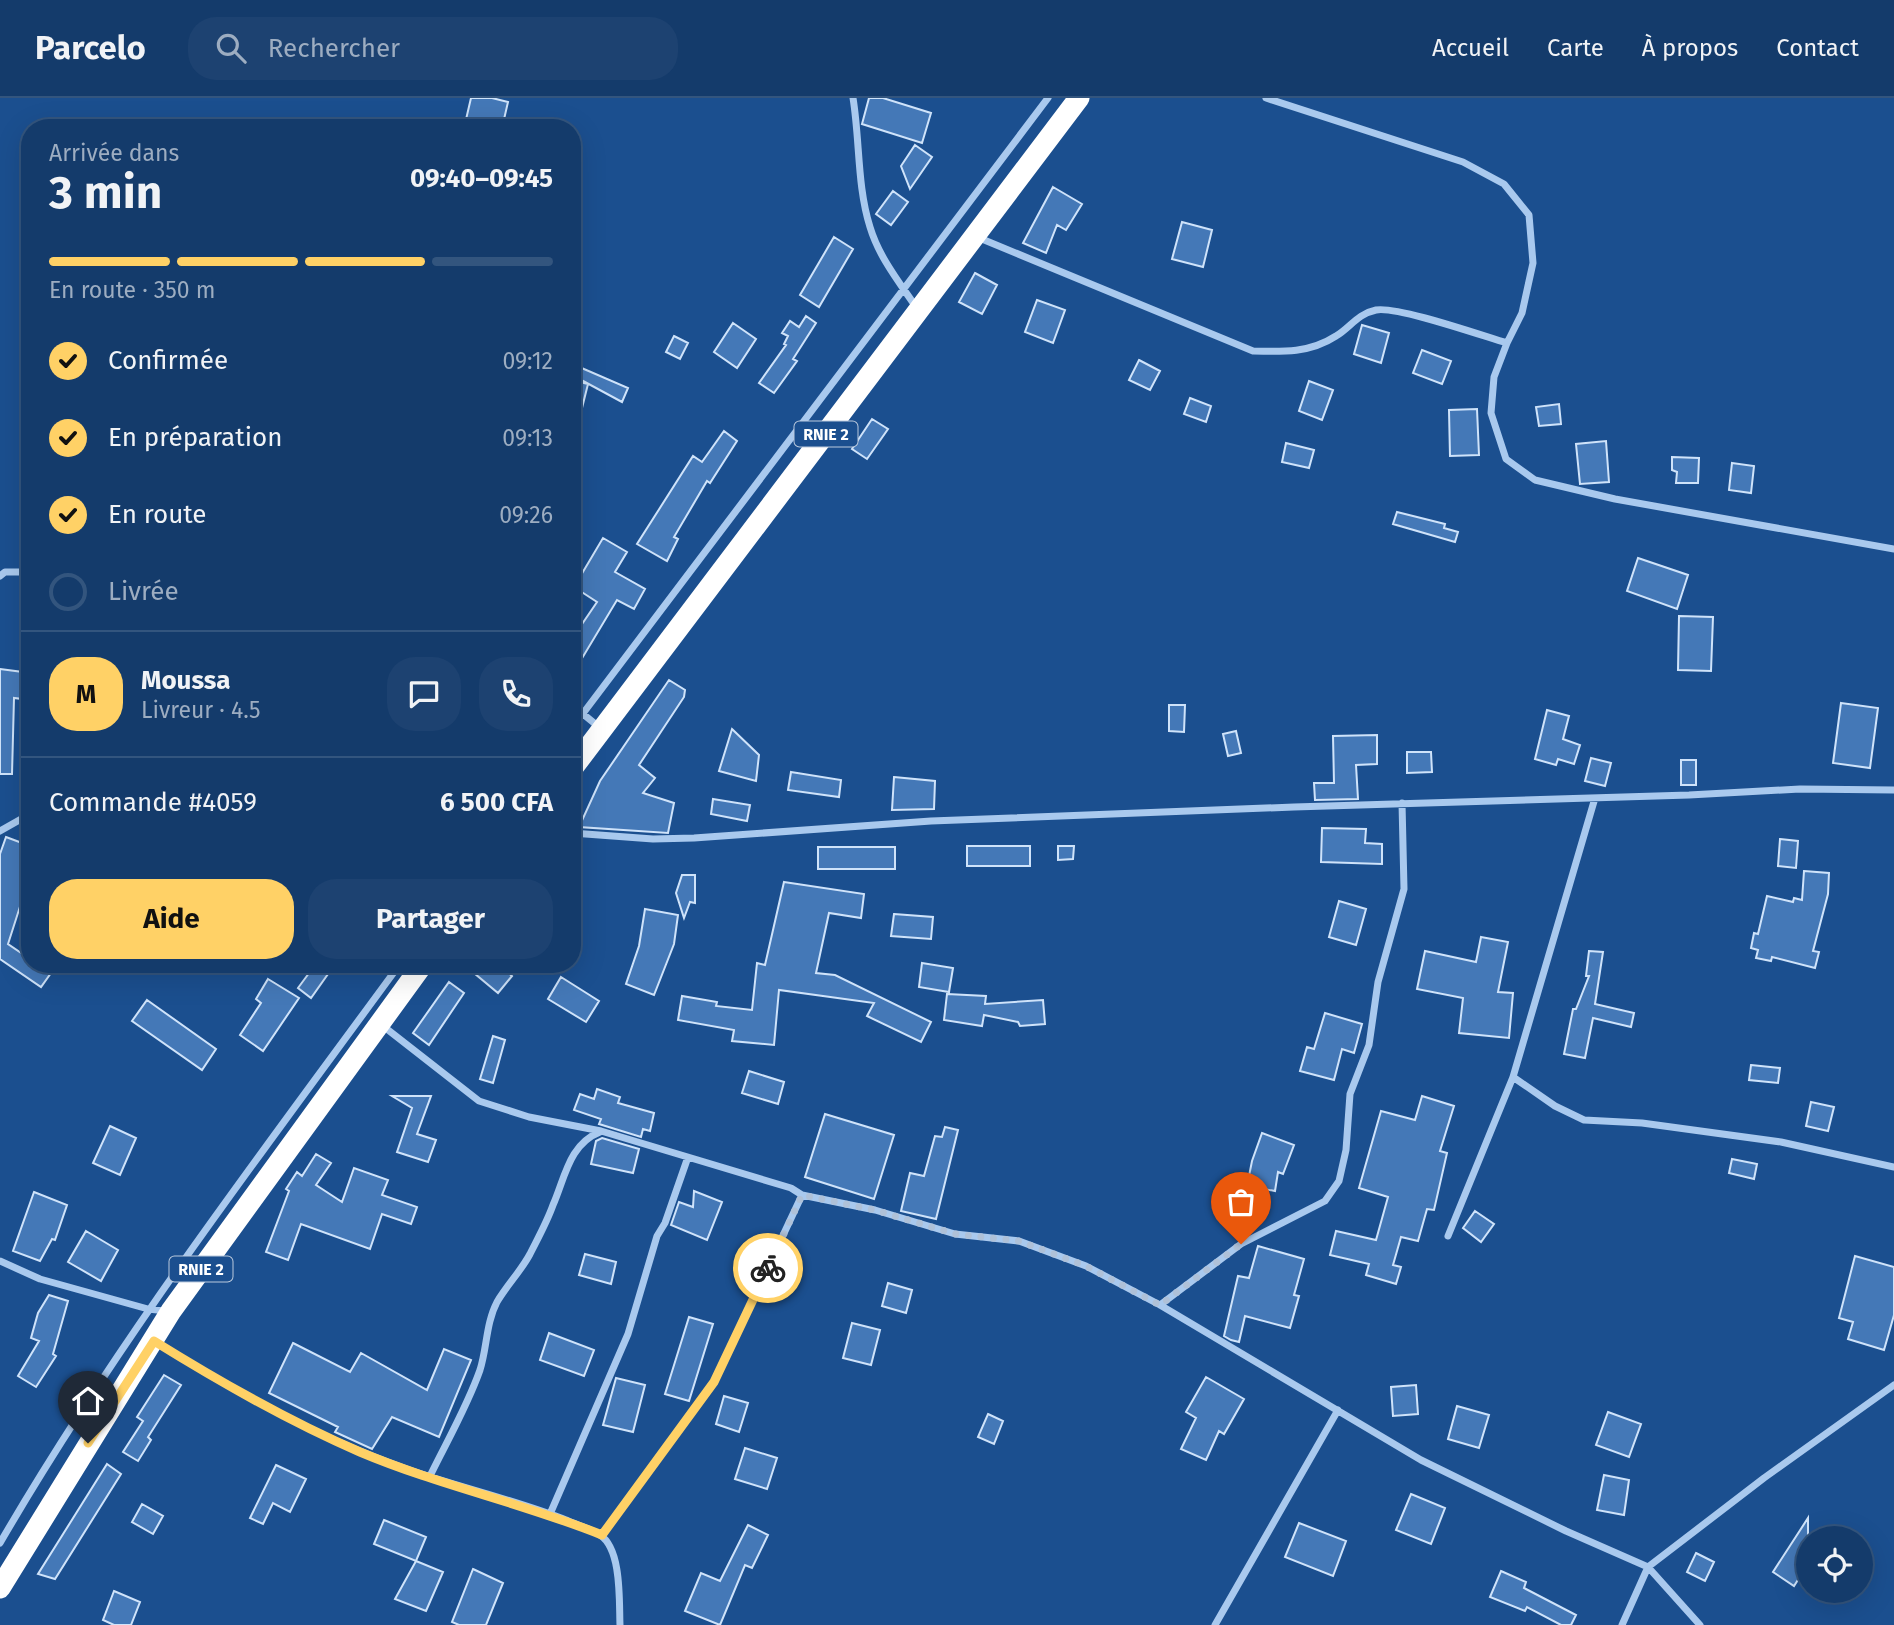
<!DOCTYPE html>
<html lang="fr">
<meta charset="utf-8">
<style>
body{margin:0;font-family:"Fira Sans",sans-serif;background:#1d4271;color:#f1f3f6;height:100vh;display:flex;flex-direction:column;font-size:26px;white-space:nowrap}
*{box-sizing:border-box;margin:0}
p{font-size:23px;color:#9dadc1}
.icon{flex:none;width:38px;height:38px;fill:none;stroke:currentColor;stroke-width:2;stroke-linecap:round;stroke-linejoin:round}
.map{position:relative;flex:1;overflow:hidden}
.drawer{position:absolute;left:21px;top:21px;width:560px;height:854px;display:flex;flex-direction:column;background:#143b6b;border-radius:28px;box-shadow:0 7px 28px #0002,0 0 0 2px #33557e}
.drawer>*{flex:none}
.buttons{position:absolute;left:1796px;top:1428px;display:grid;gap:14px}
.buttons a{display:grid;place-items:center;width:77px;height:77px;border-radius:50%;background:#143b6b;box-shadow:0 7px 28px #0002,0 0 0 2px #33557e;font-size:35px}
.pin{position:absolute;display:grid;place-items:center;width:60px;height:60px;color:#fff;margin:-72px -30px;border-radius:50% 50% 50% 0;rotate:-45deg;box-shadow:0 0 7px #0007}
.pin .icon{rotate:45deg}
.courier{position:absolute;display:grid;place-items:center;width:70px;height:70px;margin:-35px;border:5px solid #ffd166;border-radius:50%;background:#fff;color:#222;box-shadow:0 2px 9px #0007}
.summary em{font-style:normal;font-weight:700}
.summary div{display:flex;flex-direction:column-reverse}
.summary{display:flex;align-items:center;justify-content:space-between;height:119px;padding:0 28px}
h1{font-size:46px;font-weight:700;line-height:52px}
.bar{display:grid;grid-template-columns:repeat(4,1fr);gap:10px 7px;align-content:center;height:84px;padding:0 28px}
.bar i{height:9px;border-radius:5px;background:#33557e}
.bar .selected{background:#ffd166}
.bar p{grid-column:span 4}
.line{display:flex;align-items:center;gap:18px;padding:0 28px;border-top:2px solid #33557e}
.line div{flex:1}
.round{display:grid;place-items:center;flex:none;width:74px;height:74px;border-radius:28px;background:#1d4271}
ol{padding:0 28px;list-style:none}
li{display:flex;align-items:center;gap:21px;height:77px}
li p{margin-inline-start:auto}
li .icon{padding:7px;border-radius:50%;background:#ffd166;color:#111;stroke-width:4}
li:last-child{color:#9dadc1}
li i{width:38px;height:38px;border:4px solid #33557e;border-radius:50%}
.cta{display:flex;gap:14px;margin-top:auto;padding:14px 28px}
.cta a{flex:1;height:80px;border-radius:28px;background:#ffd166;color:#111;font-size:28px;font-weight:700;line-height:80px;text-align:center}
.cta a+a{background:#1d4271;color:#f1f3f6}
header{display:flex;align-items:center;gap:42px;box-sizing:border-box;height:98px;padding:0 35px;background:#143b6b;border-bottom:2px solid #33557e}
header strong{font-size:33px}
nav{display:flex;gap:38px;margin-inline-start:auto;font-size:24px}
.search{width:490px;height:63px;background:#1d4271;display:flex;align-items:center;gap:18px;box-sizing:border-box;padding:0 24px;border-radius:28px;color:#9dadc1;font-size:26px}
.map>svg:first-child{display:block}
.building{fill:#4478b7;stroke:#cfe3fa;stroke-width:2}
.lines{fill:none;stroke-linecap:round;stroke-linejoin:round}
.street{stroke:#a9c9ee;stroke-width:7}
.highway{stroke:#fff;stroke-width:21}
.done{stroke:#afc1d8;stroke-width:7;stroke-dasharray:0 12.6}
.route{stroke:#ffd166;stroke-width:9}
.labels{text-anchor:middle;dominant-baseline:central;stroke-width:7;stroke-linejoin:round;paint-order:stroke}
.shield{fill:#1b4f8f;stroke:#bbcadd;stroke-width:2}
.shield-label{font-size:16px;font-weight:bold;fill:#fff}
</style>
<header>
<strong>Parcelo</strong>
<div class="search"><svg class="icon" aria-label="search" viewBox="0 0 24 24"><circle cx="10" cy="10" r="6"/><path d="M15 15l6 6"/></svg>Rechercher</div>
<nav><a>Accueil</a><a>Carte</a><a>À propos</a><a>Contact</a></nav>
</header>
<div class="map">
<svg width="1894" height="1527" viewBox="0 0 1894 1527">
<rect width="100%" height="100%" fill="#1b4f8f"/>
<path class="building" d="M471 0H492L508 4 502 30H464Z
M869 0H883L931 15 922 45 862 26Z
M915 47 932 59 910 91 901 68Z
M1053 89 1082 106 1066 132 1057 127 1046 155 1023 145Z
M893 93 908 104 891 127 876 116Z
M1182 124 1212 132 1203 169 1172 161Z
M834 139 853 151 819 209 800 197Z
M975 175 997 187 982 216 959 204Z
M1037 202 1065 212 1053 245 1025 234Z
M806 218 816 225 793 261 797 263 774 295 759 285 786 247 784 246 788 238 782 235 790 223 799 229Z
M733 225 756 241 737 270 714 254Z
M1362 227 1389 235 1381 265 1354 256Z
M674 238 688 245 680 261 666 254Z
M1422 252 1451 263 1442 286 1413 275Z
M1139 262 1160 273 1150 292 1129 282Z
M577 268 628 290 622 304 572 277Z
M572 282 588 286 577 330 572 329Z
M1309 283 1333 292 1322 322 1299 313Z
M1190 300 1211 308 1206 324 1184 316Z
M1559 306 1561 326 1539 328 1536 309Z
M1477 311 1479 357 1450 358 1449 312Z
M872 321 888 331 867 361 852 351Z
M724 333 737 343 710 385 707 383 674 439 678 441 667 463 637 446 693 358 702 364Z
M1606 343 1609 384 1580 386 1576 346Z
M1286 345 1314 352 1309 370 1282 364Z
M1672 359 1699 360 1698 385H1676L1677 374 1672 372Z
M1732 365 1754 368 1751 395 1729 392Z
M1397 414 1445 426 1444 430 1458 434 1455 444 1393 426Z
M603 440 627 454 615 474 645 491 634 511 617 502 572 577V529L578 532 597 504 574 489Z
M1638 460 1688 477 1677 511 1627 493Z
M1679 518 1713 519 1711 573 1678 572Z
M0 571 30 575V602L14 600 12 676H0Z
M669 582 685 592 684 599 639 667 655 680 643 695 674 705 668 735 579 729 600 683Z
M1841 605 1878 610 1870 670 1833 665Z
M1169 607H1185L1184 634 1169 633Z
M1547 612 1569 618 1563 641 1580 647 1574 666 1558 661 1556 667 1535 661Z
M732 631 759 657 756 683 719 673Z
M1236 633 1241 655 1228 658 1223 636Z
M1377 637V666L1356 667 1358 701 1315 702 1314 685H1334L1333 638Z
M1407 654H1431L1432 674 1407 675Z
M1591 660 1611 665 1605 688 1585 683Z
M1681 662H1696V687H1681Z
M791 674 841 682 839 699 788 692Z
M894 679 935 683 934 711 892 712Z
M713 701 750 707 747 723 711 716Z
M1322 730 1366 731 1365 745 1382 746V766L1321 764Z
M6 739 30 748V795L25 793 8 846 30 861V866H38L51 875 41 889 0 861V756Z
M1780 741 1798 743 1796 770 1778 768Z
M967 748H1030V768H967Z
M1058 748H1074L1073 761 1058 762Z
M818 749H895V771H818Z
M1804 773 1829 775 1828 796 1813 853 1819 854 1815 870 1772 859 1771 863 1756 860 1758 852 1751 850 1754 835 1758 836 1767 798 1793 804 1794 800 1802 802Z
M682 777H695V805L690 804 684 820 676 795Z
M784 784 864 796 861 820 829 815 816 875 835 877 931 924 921 944 867 918 874 905 779 892 774 947 732 943 734 932 678 922 682 898 717 904 716 908 752 912 757 865 765 867Z
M1339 803 1366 811 1356 847 1329 839Z
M645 811 678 817 674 846 654 897 626 886 639 848Z
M894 816 933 819 931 841 891 838Z
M1481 839 1508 844 1498 894 1513 895 1509 940 1459 935 1463 900 1417 891 1425 853 1476 864Z
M1589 853 1603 854 1595 906 1634 915 1631 929 1593 920 1585 960 1564 956 1573 911H1576L1589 878H1586Z
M922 865 953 870 949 894 919 889Z
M481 866H498L512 878 498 895 474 875Z
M315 867 328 876 311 900 298 890Z
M561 879 599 903 586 924 548 901Z
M268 881 299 900 263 953 240 937 261 905 256 901Z
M449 884 464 895 429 947 413 935Z
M947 896 986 898 985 906 1043 902 1045 926 1020 928 1018 924 984 917 982 928 944 922Z
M147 902 216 951 202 972 132 923Z
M1325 915 1362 926 1354 955 1342 951 1334 982 1300 973 1307 949 1314 951Z
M493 938 505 942 493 985 480 981Z
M1751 967 1780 970 1778 985 1749 982Z
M749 973 784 984 778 1006 742 995Z
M597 991 620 999 618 1005 654 1015 650 1033 643 1031 641 1039 599 1026 601 1021 574 1012 580 996 594 1001Z
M392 998H431L417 1036 436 1042 428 1064 397 1054 412 1010Z
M1422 998 1454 1008 1440 1053 1447 1055 1434 1112 1427 1111 1418 1143 1401 1139 1393 1167 1401 1169 1396 1186 1366 1177 1369 1166 1330 1157 1336 1133 1376 1142 1388 1099 1359 1090 1381 1013 1415 1022Z
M1811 1004 1834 1009 1828 1033 1806 1028Z
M825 1016 894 1037 874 1101 805 1079Z
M110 1028 136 1040 120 1077 93 1065Z
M945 1029 958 1032 936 1121 901 1113 910 1075 924 1078 935 1038 942 1039Z
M1262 1035 1294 1047 1283 1076 1278 1074 1275 1093 1247 1088 1252 1063Z
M602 1040 639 1051 633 1075 591 1066 596 1043Z
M316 1056 331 1065 316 1087 342 1104 354 1070 388 1082 382 1097 417 1109 411 1126 382 1116 370 1151 301 1126 288 1162 266 1154 289 1093 286 1091 297 1074 302 1078Z
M1732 1061 1757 1066 1754 1081 1729 1075Z
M694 1093 722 1104 707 1142 671 1127 679 1104 693 1109Z
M34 1094 67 1107 55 1142 52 1141 40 1163 13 1153Z
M1475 1113 1494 1126 1481 1144 1463 1130Z
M86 1133 118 1152 101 1183 68 1164Z
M1258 1148 1304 1161 1294 1197 1299 1198 1290 1230 1245 1218 1239 1244 1231 1242 1224 1238 1238 1178 1249 1180Z
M585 1156 616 1164 611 1186 579 1177Z
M1855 1158 1894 1169V1217L1884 1252 1848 1241 1853 1224 1839 1220Z
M888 1185 912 1192 906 1215 882 1208Z
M49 1197 68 1203 53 1256 56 1258 36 1289 18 1278 39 1243 31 1240 38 1215Z
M689 1219 713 1226 689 1303 665 1296Z
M852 1225 880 1232 871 1267 843 1260Z
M549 1235 594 1252 584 1278 540 1262Z
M293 1245 350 1274 361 1255 427 1292 444 1251 471 1262 439 1339 392 1319 372 1351 335 1334 338 1329 269 1295Z
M164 1277 181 1287 148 1339 151 1342 138 1363 123 1354 143 1323 137 1319Z
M1206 1279 1244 1301 1224 1336 1219 1333 1206 1362 1181 1351 1196 1320 1186 1314Z
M616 1280 645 1287 633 1334 603 1327Z
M1416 1287 1418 1316 1393 1318 1391 1289Z
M724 1298 748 1305 739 1334 716 1326Z
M1457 1308 1489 1317 1479 1350 1448 1341Z
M1608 1314 1641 1326 1629 1359 1596 1347Z
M988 1316 1003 1323 994 1346 978 1339Z
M745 1350 777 1360 767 1391 735 1381Z
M107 1366 121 1376 55 1481 38 1476Z
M276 1367 306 1381 290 1414 273 1405 263 1426 250 1420Z
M1604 1377 1629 1382 1624 1417 1597 1412Z
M1411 1396 1445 1410 1431 1446 1396 1432Z
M142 1406 163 1418 153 1436 132 1424Z
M1808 1420V1466L1794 1488 1773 1474Z
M384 1422 426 1439 416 1463 374 1446Z
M1299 1425 1346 1443 1333 1478 1285 1459Z
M748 1427 768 1437 752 1470 745 1467 720 1527 685 1513 701 1475 720 1483Z
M1696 1455 1714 1464 1705 1483 1687 1474Z
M416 1463 443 1474 426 1513 395 1501Z
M473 1471 503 1485 486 1527H459L452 1524Z
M1501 1473 1526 1484 1524 1490 1576 1517 1571 1527H1561L1527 1509 1525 1513 1490 1499Z
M114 1493 140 1504 131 1527H114L103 1522Z"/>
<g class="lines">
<path class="street" d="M853 0C860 43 857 88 870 129 879 159 899 184 916 209
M1266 0 1463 64 1504 86 1529 117 1533 165 1522 215 1507 245 1494 279 1491 315 1506 361 1535 382 1615 401 1894 451
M977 139 1253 253C1283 254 1310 255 1336 238 1351 229 1357 216 1376 212 1397 208 1480 237 1507 245
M0 478 5 474H30
M572 607 599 629
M572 630 1048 0
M0 733 30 716
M572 735 653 741 694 740 931 723 1294 709 1689 697 1800 691 1894 692
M383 928 479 1003 529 1019 601 1033 791 1090 802 1097 875 1112 955 1136 1019 1143 1086 1168 1160 1207 1421 1362 1566 1433 1648 1469 1700 1527
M1513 979 1555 1008 1584 1022 1642 1025 1781 1044 1894 1069
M1448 1138 1513 979 1595 700
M0 1163 40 1181 148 1211 167 1213
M1160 1207 1241 1146 1325 1103 1339 1083 1346 1052 1350 996 1369 947 1378 884 1404 791 1402 705
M154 1243C234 1293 316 1339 404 1370 457 1389 513 1401 566 1422 576 1427 590 1430 600 1437 622 1451 619 1504 620 1527
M430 1378C447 1343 467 1309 480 1272 487 1250 486 1225 497 1204 507 1187 521 1173 530 1156 538 1140 547 1124 553 1107 565 1080 569 1046 600 1034
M550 1416 628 1236 657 1138 665 1125 688 1059
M602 1437 714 1284 802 1097
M0 1445C118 1242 261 1056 400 866
M1215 1527 1338 1312
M1622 1527 1648 1469 1764 1380 1894 1287"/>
<path class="highway" d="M572 671 1079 0
M0 1490 171 1213 423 866"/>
</g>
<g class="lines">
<path class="done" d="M768 1170 802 1097 875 1112 955 1136 1019 1143 1086 1168 1160 1207 1241 1146"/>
<path class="route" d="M88 1345 154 1243C220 1284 288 1323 360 1354 438 1387 523 1405 602 1437L714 1284 768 1170"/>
</g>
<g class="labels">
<g class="shield">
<rect x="794.5" y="323.5" width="63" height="25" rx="5"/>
<rect x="169.5" y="1158.5" width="63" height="25" rx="5"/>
</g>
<g class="shield-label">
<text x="826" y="336">RNIE 2</text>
<text x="201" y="1171">RNIE 2</text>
</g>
</g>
</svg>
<div class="buttons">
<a><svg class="icon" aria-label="locate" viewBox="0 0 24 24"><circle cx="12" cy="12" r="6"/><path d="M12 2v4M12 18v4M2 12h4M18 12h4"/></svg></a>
</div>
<div class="pin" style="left:1241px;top:1146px;background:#ea580c"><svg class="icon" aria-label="bag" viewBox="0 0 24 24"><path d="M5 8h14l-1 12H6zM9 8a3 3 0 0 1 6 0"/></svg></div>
<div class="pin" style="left:88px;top:1345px;background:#1f2937"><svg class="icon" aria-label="home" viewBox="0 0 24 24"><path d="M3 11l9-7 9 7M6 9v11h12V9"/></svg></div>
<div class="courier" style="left:768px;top:1170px"><svg class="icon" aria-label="bike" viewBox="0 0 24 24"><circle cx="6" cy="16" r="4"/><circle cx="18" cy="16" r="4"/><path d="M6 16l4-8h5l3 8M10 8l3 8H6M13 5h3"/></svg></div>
<section class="drawer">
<div class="summary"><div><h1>3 min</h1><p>Arrivée dans</p></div><em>09:40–09:45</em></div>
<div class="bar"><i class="selected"></i><i class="selected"></i><i class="selected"></i><i></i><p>En route · 350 m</p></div>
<ol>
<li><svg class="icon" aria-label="check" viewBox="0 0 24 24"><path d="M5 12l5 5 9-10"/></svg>Confirmée<p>09:12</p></li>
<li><svg class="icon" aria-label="check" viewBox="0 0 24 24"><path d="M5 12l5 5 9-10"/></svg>En préparation<p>09:13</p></li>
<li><svg class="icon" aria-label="check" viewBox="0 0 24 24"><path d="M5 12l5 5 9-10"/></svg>En route<p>09:26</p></li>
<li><i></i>Livrée</li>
</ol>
<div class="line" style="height:126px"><b class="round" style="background:#ffd166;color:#111">M</b><div><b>Moussa</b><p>Livreur · 4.5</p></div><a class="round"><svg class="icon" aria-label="chat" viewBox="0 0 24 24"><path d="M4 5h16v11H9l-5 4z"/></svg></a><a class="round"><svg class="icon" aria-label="phone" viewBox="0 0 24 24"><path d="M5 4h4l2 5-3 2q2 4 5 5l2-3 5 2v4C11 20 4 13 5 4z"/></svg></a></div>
<div class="line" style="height:91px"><div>Commande #4059</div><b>6 500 CFA</b></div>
<div class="cta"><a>Aide</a><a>Partager</a></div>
</section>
</div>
